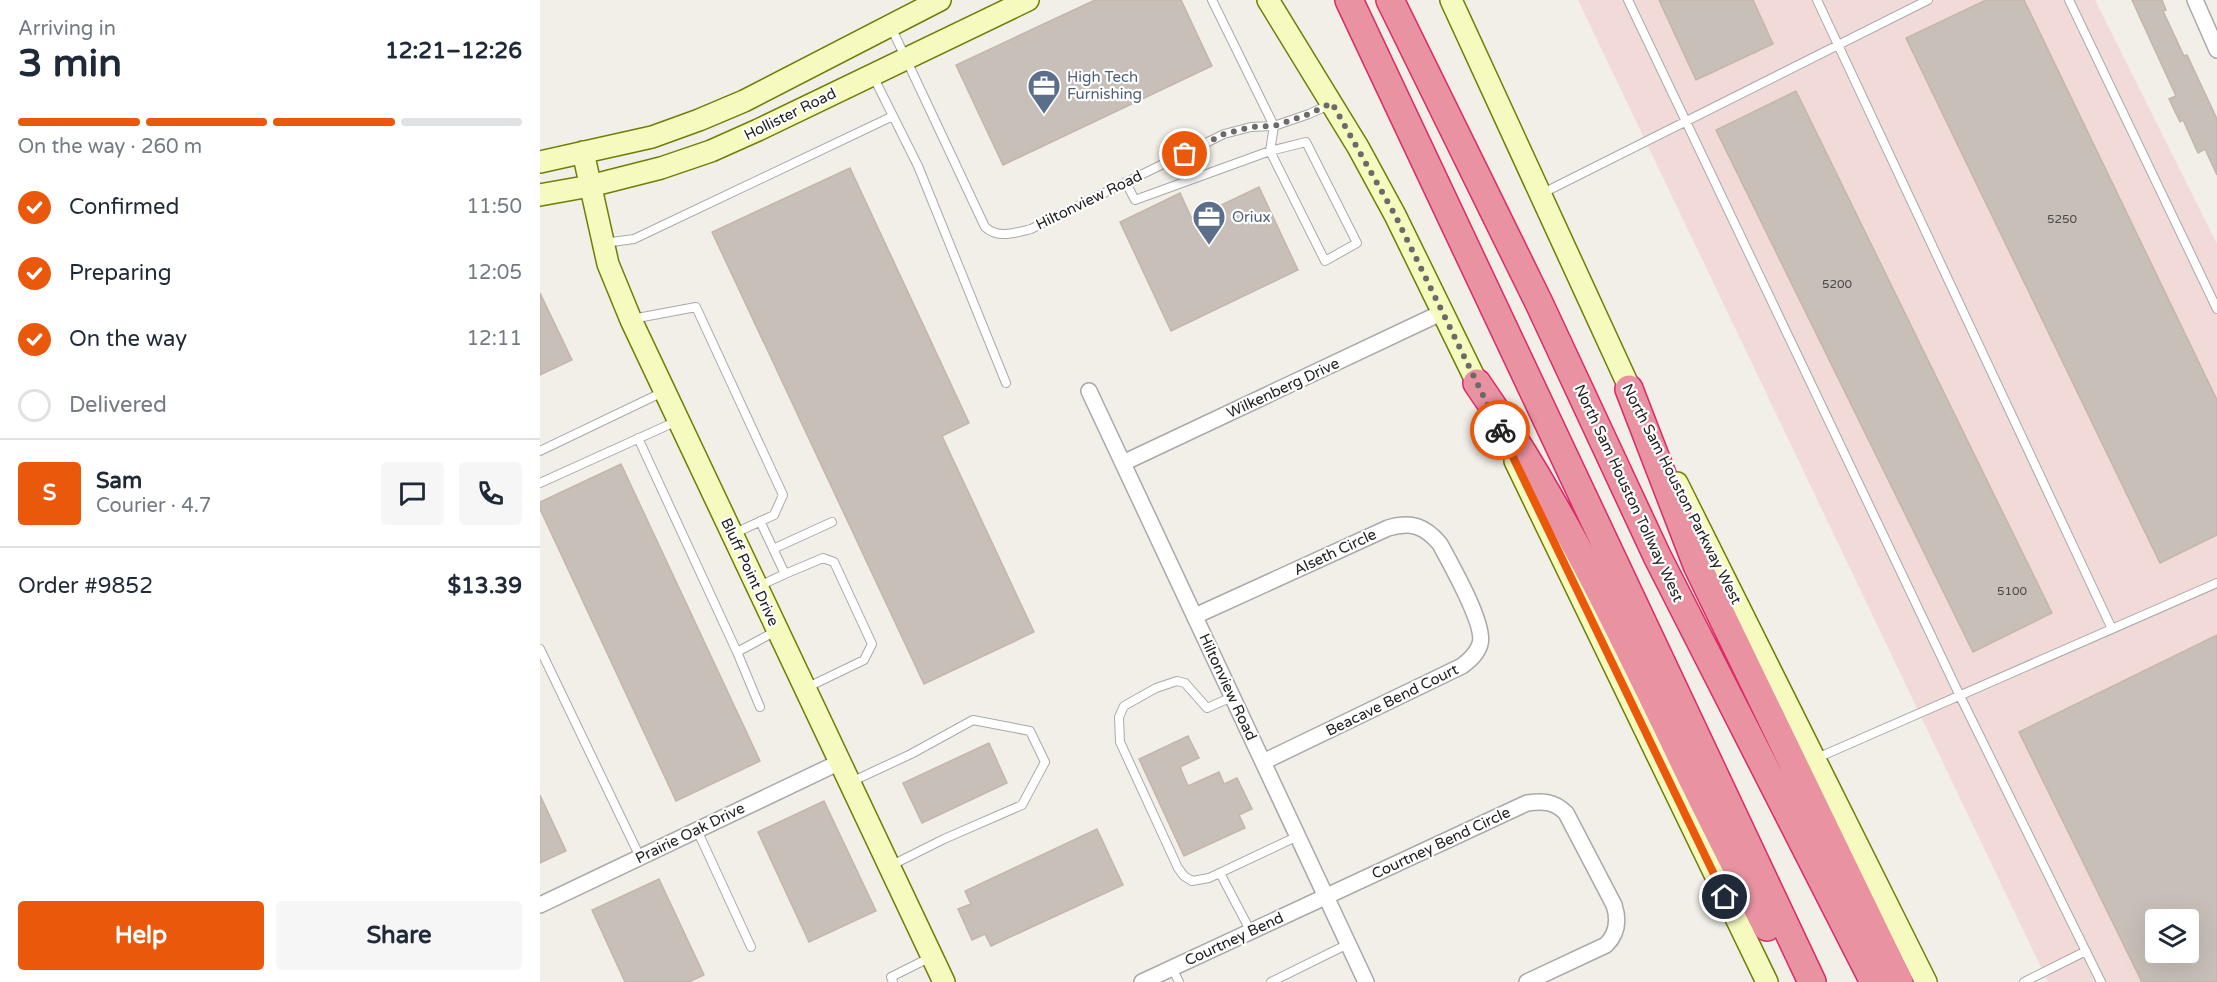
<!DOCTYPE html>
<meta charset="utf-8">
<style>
body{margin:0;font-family:"Varela Round",sans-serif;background:#f6f6f7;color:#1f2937;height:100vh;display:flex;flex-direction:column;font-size:22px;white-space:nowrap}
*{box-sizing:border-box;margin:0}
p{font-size:20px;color:#747a83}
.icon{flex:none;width:33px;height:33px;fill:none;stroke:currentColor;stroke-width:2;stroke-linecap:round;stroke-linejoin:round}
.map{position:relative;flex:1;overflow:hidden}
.panel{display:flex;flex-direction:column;background:#fff;width:540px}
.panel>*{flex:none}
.buttons{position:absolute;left:1605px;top:909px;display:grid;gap:12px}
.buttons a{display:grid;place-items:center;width:54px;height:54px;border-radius:6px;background:#fff;box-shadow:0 6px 24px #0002;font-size:30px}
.pin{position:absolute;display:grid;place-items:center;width:51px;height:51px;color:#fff;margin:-26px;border:3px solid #fff;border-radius:50%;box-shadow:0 2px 6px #0007}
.courier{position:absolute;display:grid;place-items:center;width:60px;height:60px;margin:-30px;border:4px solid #ea580c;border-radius:50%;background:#fff;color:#222;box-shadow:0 2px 8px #0007}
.headline em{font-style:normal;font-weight:700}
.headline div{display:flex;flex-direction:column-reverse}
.headline{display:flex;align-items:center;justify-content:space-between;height:102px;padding:0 18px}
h1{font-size:39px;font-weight:700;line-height:45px}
.bar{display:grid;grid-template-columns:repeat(4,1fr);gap:9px 6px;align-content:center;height:72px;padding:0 18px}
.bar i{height:8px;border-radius:4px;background:#e0e1e3}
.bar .active{background:#ea580c}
.bar p{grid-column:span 4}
.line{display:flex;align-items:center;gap:15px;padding:0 18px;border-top:2px solid #e0e1e3}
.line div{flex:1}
.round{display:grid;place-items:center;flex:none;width:63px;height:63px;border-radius:6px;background:#f6f6f7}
ol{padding:0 18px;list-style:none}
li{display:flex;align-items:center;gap:18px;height:66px}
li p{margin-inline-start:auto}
li .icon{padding:6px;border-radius:50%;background:#ea580c;color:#fff;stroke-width:4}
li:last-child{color:#747a83}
li i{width:33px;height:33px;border:3px solid #e0e1e3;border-radius:50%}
.cta{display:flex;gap:12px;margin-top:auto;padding:12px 18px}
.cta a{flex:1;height:69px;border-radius:6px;background:#ea580c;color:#fff;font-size:24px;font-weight:700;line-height:69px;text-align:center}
.cta a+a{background:#f6f6f7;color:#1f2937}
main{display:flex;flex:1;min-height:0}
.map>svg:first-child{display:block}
.commercial{fill:#f2dad9;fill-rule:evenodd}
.building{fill:#c7bfb8;stroke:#c4b6ab;stroke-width:1.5;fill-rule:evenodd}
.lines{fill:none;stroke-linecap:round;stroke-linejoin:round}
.lane-casing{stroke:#a9a9a9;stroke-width:10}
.street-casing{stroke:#a9a9a9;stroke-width:18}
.secondary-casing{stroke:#707d05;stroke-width:24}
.highway-casing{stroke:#dc2a67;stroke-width:30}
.lane{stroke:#fff;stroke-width:8}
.street{stroke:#fff;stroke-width:15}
.secondary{stroke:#f7fabf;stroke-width:21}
.highway{stroke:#e892a2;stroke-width:27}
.done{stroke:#6b6a68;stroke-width:6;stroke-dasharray:0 10.8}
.route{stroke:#ea580c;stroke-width:8}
.labels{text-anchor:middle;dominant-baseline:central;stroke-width:4.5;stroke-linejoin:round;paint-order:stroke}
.number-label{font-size:12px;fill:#4b4948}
.service-label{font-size:15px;fill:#4e5e75;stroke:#fff;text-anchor:start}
.street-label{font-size:15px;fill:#222;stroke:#fff}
</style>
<main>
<section class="panel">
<div class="headline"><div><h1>3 min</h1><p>Arriving in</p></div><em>12:21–12:26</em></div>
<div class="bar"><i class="active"></i><i class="active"></i><i class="active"></i><i></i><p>On the way · 260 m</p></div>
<ol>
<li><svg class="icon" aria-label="check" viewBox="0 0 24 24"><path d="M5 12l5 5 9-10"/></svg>Confirmed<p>11:50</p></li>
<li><svg class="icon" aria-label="check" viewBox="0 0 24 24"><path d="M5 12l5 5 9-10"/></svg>Preparing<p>12:05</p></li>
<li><svg class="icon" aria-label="check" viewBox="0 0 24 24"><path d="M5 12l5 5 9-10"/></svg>On the way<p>12:11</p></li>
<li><i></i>Delivered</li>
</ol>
<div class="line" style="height:108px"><b class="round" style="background:#ea580c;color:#fff">S</b><div><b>Sam</b><p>Courier · 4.7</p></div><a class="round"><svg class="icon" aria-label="chat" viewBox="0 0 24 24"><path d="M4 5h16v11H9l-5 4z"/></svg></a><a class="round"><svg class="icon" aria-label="phone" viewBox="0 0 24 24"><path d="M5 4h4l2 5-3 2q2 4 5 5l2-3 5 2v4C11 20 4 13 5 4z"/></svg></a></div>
<div class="line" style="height:78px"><div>Order #9852</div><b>$13.39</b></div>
<div class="cta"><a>Help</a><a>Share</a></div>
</section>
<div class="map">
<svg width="1677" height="982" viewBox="0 0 1677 982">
<rect width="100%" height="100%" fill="#f2efe9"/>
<path class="commercial" d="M1038 0H1555L1677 244V982H1508ZM1616 920H1648V952H1616Z"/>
<path class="building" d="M555 0H641L672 66 463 165 416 65Z
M1119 0H1213L1233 44 1156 80Z
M1446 0H1484L1677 400V535L1620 563 1366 38Z
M1592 0H1622L1626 10 1623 11 1644 56 1647 55 1677 119V175L1665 149 1658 153 1643 120 1640 122 1629 99 1636 96Z
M1256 91 1512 613 1433 652 1176 130Z
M310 168 429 423 402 436 494 632 384 684 172 232Z
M719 187 758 270 631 331 580 222 640 193 652 219Z
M0 293 32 360 0 375Z
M81 464 220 761 136 801 0 509V502Z
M1677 635V982H1602L1479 732ZM1616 920H1648V952H1616Z
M648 736 659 758 640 767 648 786 679 772 684 784 697 778 712 809 699 815 705 828 644 856 599 759Z
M449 743 467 783 382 823 363 783Z
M0 795 26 851 0 863Z
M284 801 336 911 269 942 218 832Z
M557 829 583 885 451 946 445 934 432 940 418 909 431 904 425 891Z
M119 879 164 975 149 982H85L52 910Z"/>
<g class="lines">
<g class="lane-casing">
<path id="lane" d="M1088 0 1420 696 1561 982
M1277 0 1572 629
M1529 0 1677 309
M351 27 445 227C458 239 475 233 491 229L684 134 711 127 734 126 769 114 791 104
M333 76 378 166 466 383
M766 142 817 243 785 261 730 151Z
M586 183 595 200 730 151 734 126 672 0
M1001 194 1388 0
M64 243 94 239 353 116
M92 319 156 307 243 495 234 515 193 534
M98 438 197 652 220 707
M0 451 123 392
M0 483 137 421
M220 521 245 574 283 558 294 562 332 644 324 660 266 688
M233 549 292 522
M219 586 245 574
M0 649 100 857
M197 652 236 631
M692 697 667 708 645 683 637 681 616 688 584 706 579 717 580 742 638 868 644 876 652 881 669 878 758 836
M1277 758 1677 583
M311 782 371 754 433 720 490 731 505 762 482 805 404 839 350 866
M157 830 211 947
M680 873 711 932
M632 968 639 982
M353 982 351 977 391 957
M731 982 808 944
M1484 982 1546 951"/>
</g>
<g class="street-casing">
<path id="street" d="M1655 0 1677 50
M549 391 826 982
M583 463 903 312
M655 616 848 528C871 521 885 526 900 544 910 563 946 625 940 644 937 654 930 660 922 666L723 762
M0 905 300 762
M602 982 987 803C1003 801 1014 801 1026 813L1074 905C1079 920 1077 934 1066 945L987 982"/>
</g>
<g class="secondary-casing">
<path id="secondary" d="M728 0 818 147 855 215 943 395
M911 0 1096 402
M43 152 68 264 91 320 404 982
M0 162 112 137 159 120 204 101 400 0
M0 195 50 186 121 168 171 151 218 130 488 0
M975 461 1227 982
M1137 483 1386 982"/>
</g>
<g class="highway-casing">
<path id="highway" d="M809 0 1272 982
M850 0 999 303 1117 556 1334 982
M937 383C1014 493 1072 613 1130 733 1161 798 1194 863 1227 927
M1089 389 1157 565 1359 982"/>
</g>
<use href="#lane" class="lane"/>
<use href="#street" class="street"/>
<use href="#secondary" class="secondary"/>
<use href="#highway" class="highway"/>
</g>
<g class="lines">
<path class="done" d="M645 154 684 134 711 127 734 126 769 114 792 103 855 215 960 430"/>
<path class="route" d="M960 430 1185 897"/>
</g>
<defs>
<g id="office-pin" transform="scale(1.725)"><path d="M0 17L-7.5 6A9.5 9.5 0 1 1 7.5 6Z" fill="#5c6f8a" stroke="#fff"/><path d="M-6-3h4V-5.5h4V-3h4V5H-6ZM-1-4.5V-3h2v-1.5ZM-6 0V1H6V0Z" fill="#fff"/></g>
</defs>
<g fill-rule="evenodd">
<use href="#office-pin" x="504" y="86"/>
<use href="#office-pin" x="669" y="217"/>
</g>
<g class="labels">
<g class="number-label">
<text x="1522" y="219">5250</text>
<text x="1297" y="284">5200</text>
<text x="1472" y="591">5100</text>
</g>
<g class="service-label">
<text x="527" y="77">High Tech<tspan x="527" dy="17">Furnishing</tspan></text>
<text x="692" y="217">Oriux</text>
</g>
<g class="street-label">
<text transform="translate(250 114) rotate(-26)">Hollister Road</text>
<text transform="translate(549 200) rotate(-26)">Hiltonview Road</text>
<text transform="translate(743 388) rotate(-25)">Wilkenberg Drive</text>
<text transform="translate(1089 493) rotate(65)">North Sam Houston Tollway West</text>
<text transform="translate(1142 494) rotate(63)">North Sam Houston Parkway West</text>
<text transform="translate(795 552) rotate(-25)">Alseth Circle</text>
<text transform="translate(210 572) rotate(65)">Bluff Point Drive</text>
<text transform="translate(688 687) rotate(65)">Hiltonview Road</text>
<text transform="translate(852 700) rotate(-26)">Beacave Bend Court</text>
<text transform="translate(150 833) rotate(-26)">Prairie Oak Drive</text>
<text transform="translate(901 843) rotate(-25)">Courtney Bend Circle</text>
<text transform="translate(694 939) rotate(-25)">Courtney Bend</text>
</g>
</g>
</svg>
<div class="buttons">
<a><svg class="icon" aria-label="layers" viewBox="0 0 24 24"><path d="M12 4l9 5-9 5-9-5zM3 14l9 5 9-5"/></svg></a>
</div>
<div class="pin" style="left:645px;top:154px;background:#ea580c"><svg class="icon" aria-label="bag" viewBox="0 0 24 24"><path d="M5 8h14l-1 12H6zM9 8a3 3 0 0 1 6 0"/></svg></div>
<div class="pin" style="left:1185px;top:897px;background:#1f2937"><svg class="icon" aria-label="home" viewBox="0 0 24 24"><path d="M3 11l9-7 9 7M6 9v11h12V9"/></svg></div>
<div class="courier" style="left:960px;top:430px"><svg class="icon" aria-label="bike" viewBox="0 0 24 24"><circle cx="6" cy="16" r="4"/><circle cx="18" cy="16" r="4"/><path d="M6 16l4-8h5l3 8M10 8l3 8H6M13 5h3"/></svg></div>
</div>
</main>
